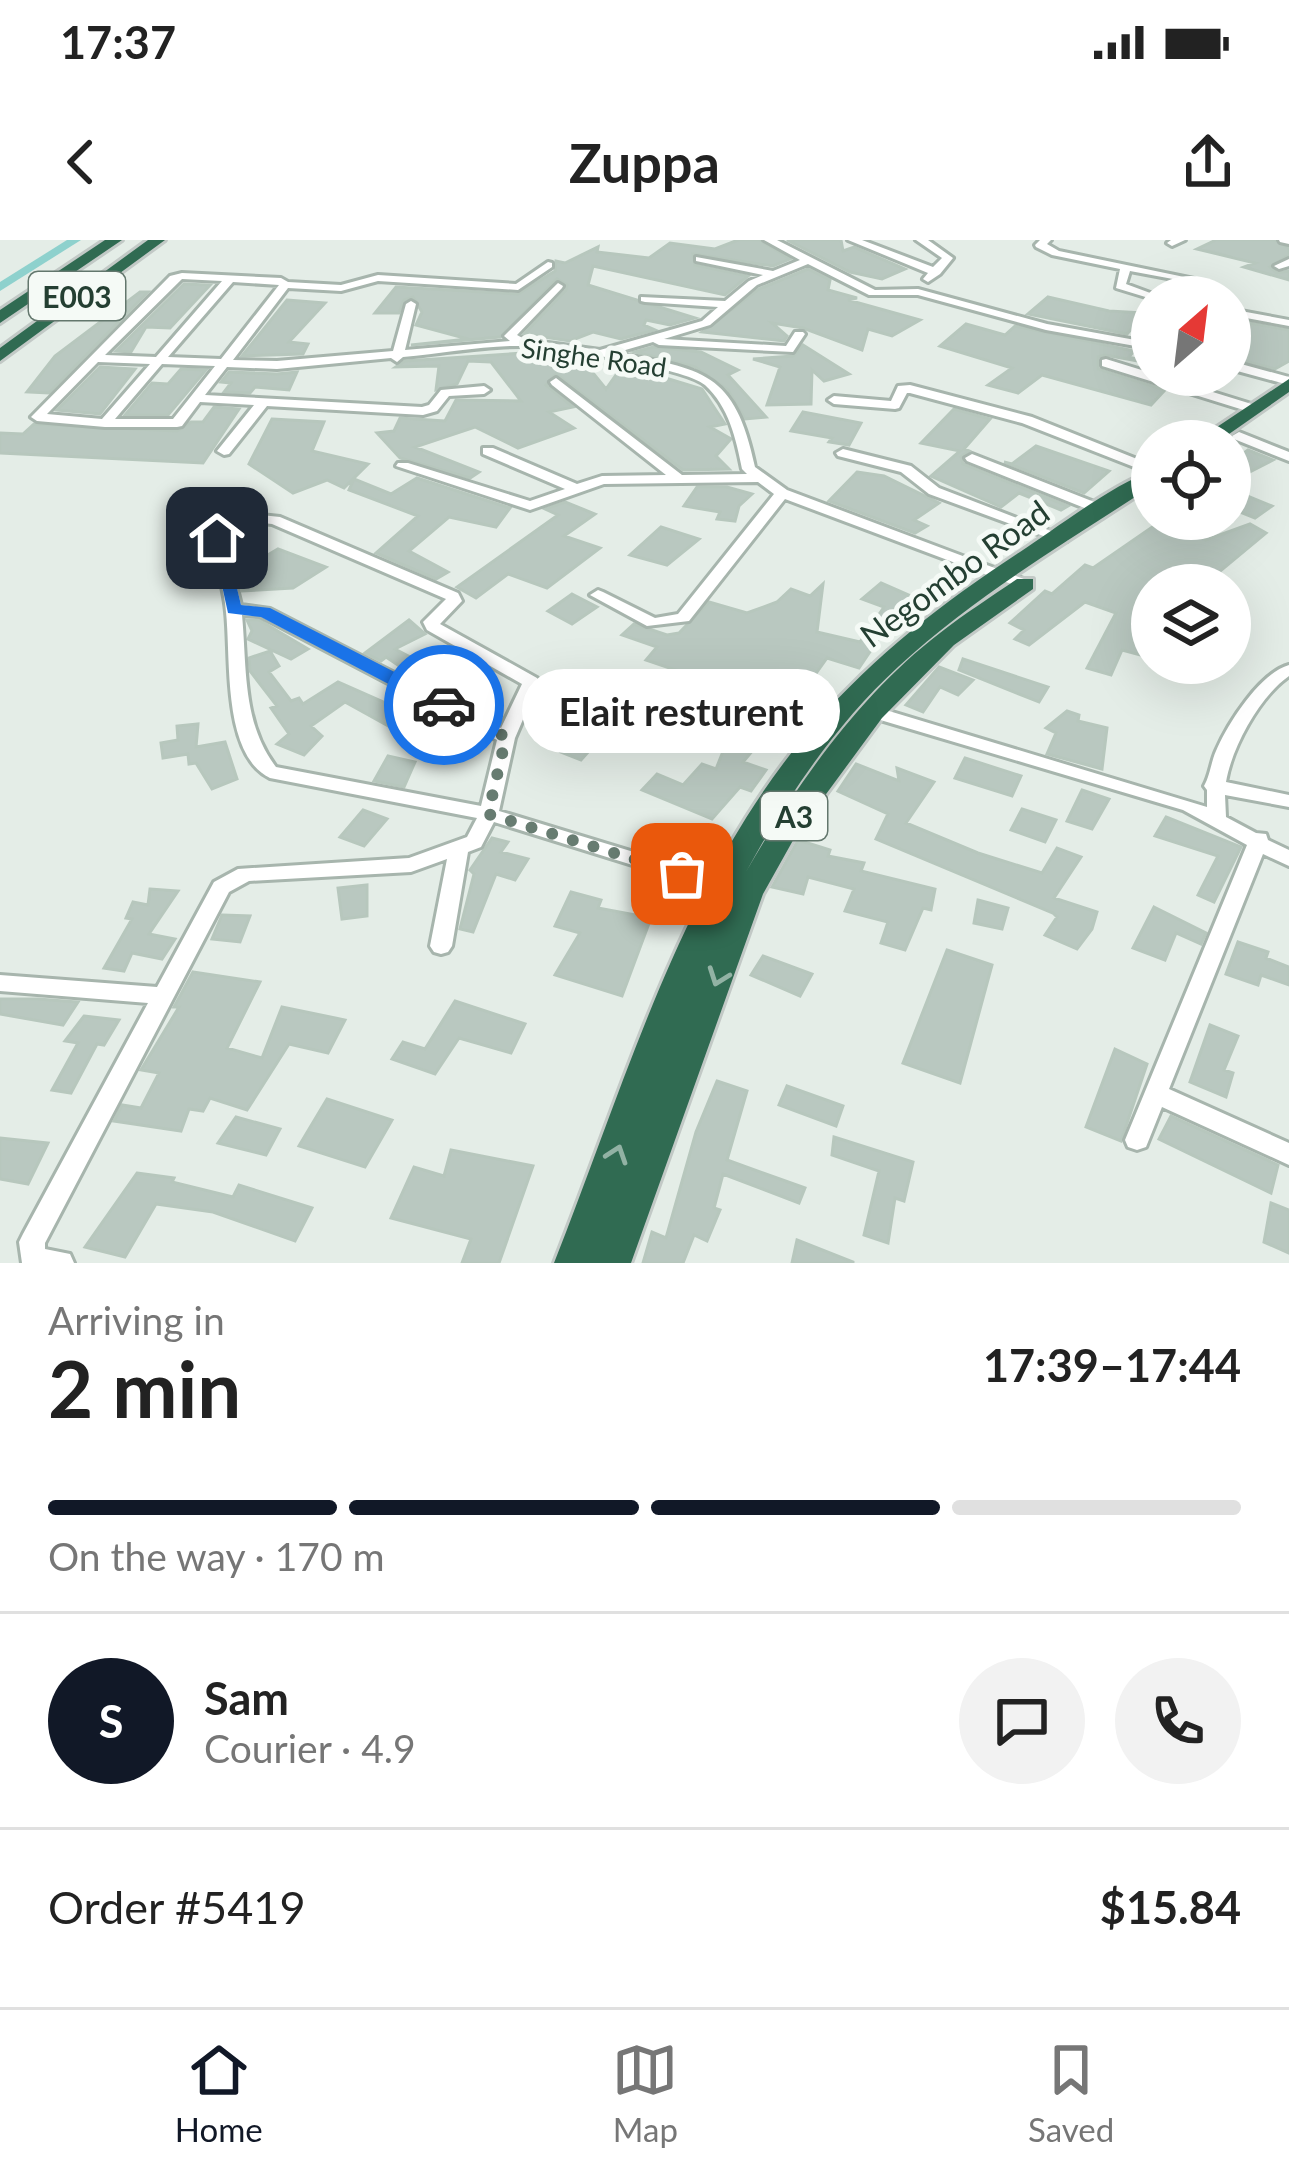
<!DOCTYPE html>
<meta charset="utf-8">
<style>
body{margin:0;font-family:Lato,sans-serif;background:#f2f2f2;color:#222;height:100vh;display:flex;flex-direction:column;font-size:45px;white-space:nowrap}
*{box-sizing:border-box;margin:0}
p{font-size:39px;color:#767676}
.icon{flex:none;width:66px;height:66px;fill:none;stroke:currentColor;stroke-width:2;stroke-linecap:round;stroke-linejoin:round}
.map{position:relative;height:1023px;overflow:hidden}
.side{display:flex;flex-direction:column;background:#fff;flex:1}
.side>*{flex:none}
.needle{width:78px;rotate:28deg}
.buttons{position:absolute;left:1131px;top:36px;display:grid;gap:24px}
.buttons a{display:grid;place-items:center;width:120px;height:120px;border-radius:50%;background:#fff;box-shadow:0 12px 48px #0002;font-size:60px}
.pin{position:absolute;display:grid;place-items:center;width:102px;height:102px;color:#fff;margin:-51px;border-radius:24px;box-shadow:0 6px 18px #0006}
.courier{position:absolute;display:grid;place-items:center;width:120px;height:120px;margin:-60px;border:9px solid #1a73e8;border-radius:50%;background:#fff;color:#222;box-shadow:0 3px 15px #0007}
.bubble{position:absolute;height:84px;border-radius:42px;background:#fff;box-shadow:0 12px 48px #0002;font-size:39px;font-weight:700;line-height:84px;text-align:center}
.head em{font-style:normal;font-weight:700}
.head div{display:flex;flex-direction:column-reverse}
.head{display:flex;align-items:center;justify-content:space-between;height:204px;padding:0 48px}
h1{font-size:78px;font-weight:700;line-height:90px}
.bar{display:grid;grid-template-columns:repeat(4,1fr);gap:18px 12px;align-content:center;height:144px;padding:0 48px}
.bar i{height:15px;border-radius:9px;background:#e0e0e0}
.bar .on{background:#111827}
.bar p{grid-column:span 4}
.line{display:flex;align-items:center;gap:30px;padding:0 48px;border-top:3px solid #e0e0e0}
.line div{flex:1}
.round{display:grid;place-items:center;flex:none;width:126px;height:126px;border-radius:63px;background:#f2f2f2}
.status{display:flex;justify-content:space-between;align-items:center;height:84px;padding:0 60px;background:#fff;direction:ltr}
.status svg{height:33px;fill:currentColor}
header{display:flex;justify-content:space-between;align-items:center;height:156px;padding:0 48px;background:#fff;font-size:54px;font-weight:700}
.tabs{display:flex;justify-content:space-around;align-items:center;height:168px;border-top:3px solid #e0e0e0;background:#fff;font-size:33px;color:#767676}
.tabs a{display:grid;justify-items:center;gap:6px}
.tabs .on{color:#111827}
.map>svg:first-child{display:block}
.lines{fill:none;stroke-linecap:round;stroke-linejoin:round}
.canal{fill:#8ed1cd;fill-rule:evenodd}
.building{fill:#b9c8c0;stroke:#b7c7bd;stroke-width:3}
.minor-casing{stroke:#a7b5ad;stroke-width:6}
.highway-casing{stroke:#c2c9c6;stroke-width:6}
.minor{fill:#fff;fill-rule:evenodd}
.highway{fill:#306b52;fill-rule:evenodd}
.oneway{stroke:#92b2a4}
.route{fill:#1a73e8}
.done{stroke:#677c71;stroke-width:12;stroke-dasharray:0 21.6}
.labels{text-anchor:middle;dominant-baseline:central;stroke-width:10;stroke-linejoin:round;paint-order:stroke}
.far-street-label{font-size:27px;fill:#243f32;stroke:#f5faf6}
.shield{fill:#f5faf6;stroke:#63776d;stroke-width:3}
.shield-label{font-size:30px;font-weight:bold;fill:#243f32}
.street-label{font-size:33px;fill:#243f32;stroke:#f5faf6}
</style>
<div class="status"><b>17:37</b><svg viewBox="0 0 49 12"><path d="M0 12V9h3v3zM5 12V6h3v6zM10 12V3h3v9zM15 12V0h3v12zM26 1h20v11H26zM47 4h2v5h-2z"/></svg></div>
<header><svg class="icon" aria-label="back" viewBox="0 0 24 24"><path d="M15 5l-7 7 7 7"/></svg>Zuppa<svg class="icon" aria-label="share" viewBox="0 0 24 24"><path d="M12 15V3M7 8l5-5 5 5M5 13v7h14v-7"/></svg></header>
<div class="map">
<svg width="1289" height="1023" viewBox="0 0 1289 1023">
<rect width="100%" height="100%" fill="#e4ede7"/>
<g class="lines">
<path class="canal" d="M67 0H81L0 51V42Z"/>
</g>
<path class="building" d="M738 0H760L790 19 773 26 693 14 695 25 748 36 725 55 593 26 588 45 695 78 670 85 646 80 644 85 655 90 621 99 593 92 570 101 524 94 566 50 567 45 557 39 500 97 411 105 468 99 416 85 422 72 413 57 404 60 399 73H375L396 47 518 54 555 31 556 21 565 23 598 7 597 12 649 18 670 3 715 9Z
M787 0H841L843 11 854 7 905 29 882 39 850 32Z
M1216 0H1275L1289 8V15L1270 27 1277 33 1289 31V40L1244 27 1255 23 1197 9Z
M808 29 830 40 828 50 857 58 848 60 920 80 892 96 868 89 862 110 803 88 772 83 787 96 784 101 702 92 759 49Z
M184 44 210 45 170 88 146 87 131 112 116 111Z
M140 52H148L49 153 27 152 55 116Z
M1048 57 1109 71 1145 73 1127 94 1028 74Z
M287 60 325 63 289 102 308 104 303 114 242 116Z
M1250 83 1289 90V121L1275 129 1230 117V94Z
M966 84 1005 95 1015 86 1134 111 1129 117 1149 123 1105 115 1098 117V129L1165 150 1151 165 1042 135 1018 153 988 145 1012 128 940 106Z
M803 105 849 134 824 141 812 130 811 164 767 165 780 127 753 119 793 116Z
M653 107 701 112 738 130 728 135 766 177 745 179 728 150 695 127 635 112Z
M539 112 580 117 606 149 623 125 702 149 725 184 710 187 731 199 716 216 729 229 683 230 556 134 546 145 573 167 549 172 574 188 518 208 475 187 415 207 479 232 470 238 400 218 377 193 394 191 400 178 445 181 456 160 521 161 491 122 468 121 457 144 436 150 439 126 396 127 405 121Z
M100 127 135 129 100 174 57 170Z
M181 129 206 130 168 175H125L152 143 168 144Z
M229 132 277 134 297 132 289 150 255 147 250 153 224 152 231 143 221 142Z
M214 167 239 169 203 223 0 213V193L23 194 34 184 177 191 191 182H203Z
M954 169 990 179 964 209 969 211 961 217 963 224 1068 266 1061 270 1019 253 1001 267 931 236 960 211 921 203Z
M803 172 861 183 849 205 829 202 832 198 791 191Z
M272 179 324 182 312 211 368 224 344 248 327 240 293 253 249 224Z
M1036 206 1109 231 1084 253 1004 222 1012 224Z
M1248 210 1273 220 1230 242V223Z
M857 232 884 236 939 263 914 280 927 286 915 293 829 261Z
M417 238 510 268 496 287 449 277 409 311 448 332 436 339 376 313 418 276 349 250 354 239 391 254Z
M697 247H727L752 254 739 266 735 281 717 279 720 272 684 266Z
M1230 249 1272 266 1255 278 1230 268Z
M565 262 595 274 564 296 600 308 547 348 508 334 476 358 457 347 558 275 545 269Z
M1164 279 1206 300 1250 284 1266 293 1219 332 1214 330 1204 345 1152 339V418L1122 410 1111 435 1087 428 1116 373 1085 362 1029 405 1015 399 1024 390 1010 383 1045 351 1052 354 1085 325 1093 328Z
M661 287 699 299 667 325 630 315Z
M258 291 266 316 278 309 326 327 293 348 242 351 232 311 239 307 236 301Z
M881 343 920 360 894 387 888 385 859 428 827 418 770 498 765 496 743 522 766 530 751 551 740 547 712 579 642 550 657 534 683 545 702 524 716 529 726 504 749 477 697 457 711 442 646 420 657 407 622 395 634 384 667 395 679 393 709 362 747 373 777 362 791 349 810 356 823 344 817 392 860 402 884 367 862 359Z
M572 354 597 367 572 384 548 371Z
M247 380H259L308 409 291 419 248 399 252 391Z
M409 380 425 394 395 409 433 429 417 438 386 417 381 421 365 413Z
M270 411 279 426 269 432 291 461 299 458 303 464 338 442 431 483 410 498 345 462 311 486 322 496 304 515 277 504 289 494 271 468 277 466 250 431 249 418Z
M963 419 1048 447 1039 462 959 430Z
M939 427 973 440 958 455 940 447 923 472 906 465Z
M617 437 677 462 658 481 596 455Z
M1067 471 1079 475 1078 481 1107 488 1102 529 1047 514 1056 493 1046 488Z
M585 483 607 491 581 520 561 512Z
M198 484 196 507 225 502 237 539 212 549 196 523 189 524 188 514 163 518 161 503 178 500 177 486Z
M388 516 415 522 404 547 374 541Z
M965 518 1021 536 1012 556 955 538Z
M856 524 899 541 897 528 934 542 906 583 978 613 1042 633 1057 608 1081 617 1054 658 1097 672 1092 689 1077 709 1045 695 1057 677 1053 673 876 599 888 574 838 551Z
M1082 550 1109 559 1092 589 1067 581Z
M1022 569 1056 580 1045 602 1011 590Z
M363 570 387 579 364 606 340 597Z
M1166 577 1241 607 1214 662 1198 655 1218 616 1155 596Z
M492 598 508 602 501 612 528 619 515 640 496 634 473 692 460 689 474 634 470 630Z
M798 600 830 610 828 616 864 623 861 631 935 649 931 670 923 668 905 710 881 703 888 682 845 671 854 649 808 637 803 654 772 647Z
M367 645V676L342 679 338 648Z
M150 649 178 651 149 694 175 699 162 719 132 713 124 731 104 728 132 679 126 678 133 662 148 665Z
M571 652 601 660 598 668 651 678 622 756 555 735 580 693 555 686Z
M978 660 1008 668 1002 689 974 683Z
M1154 667 1206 693 1201 704 1176 693 1165 720 1133 708Z
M222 675 250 676 240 702 212 699Z
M1238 702 1268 712 1266 718 1289 727V745L1261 735 1258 745 1226 734Z
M947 710 992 725 960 843 903 823Z
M763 716 812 734 800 756 751 735Z
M193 732 260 742 227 808 262 818 282 767 345 780 328 813 289 804 247 870 210 858 203 871 189 869 181 891 114 881 122 865 141 868 159 833 141 830 179 767H174Z
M0 759H38L78 762 63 785 0 774Z
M455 761 525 784 511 813 459 798 435 834 392 819 403 802 425 809Z
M84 776 119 780 104 805 97 804 71 853 52 850 78 803 65 801Z
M1210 785 1238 796 1224 830 1233 833 1226 857 1190 842Z
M1115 809 1147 824 1121 901 1086 887Z
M717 841 747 851 727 920 805 948 799 963 723 934 714 968 720 970 707 1001 694 995 683 1023H643L652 992 666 998 696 892Z
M787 846 843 866 836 886 779 865Z
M327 859 392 880 365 927 299 906Z
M1171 876 1278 925 1271 953 1159 899Z
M236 877 280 889 266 915 218 903Z
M834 897 913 922 904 961 895 958 888 1003 864 995 879 931 832 915Z
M0 898 48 903 28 944 0 939Z
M451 910 533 926 499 1023H462L471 999 391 978 414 927 444 936Z
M137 933 174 938 172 942 233 957 239 945 312 968 295 1001 213 972 156 964 125 1017 85 1007Z
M1271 963 1289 970V1013L1264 1002Z
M797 1000 853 1022V1023H792Z"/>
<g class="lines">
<g class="minor-casing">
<path id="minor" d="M764 0H777L875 50 918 49 1047 84 1152 103V109L1046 90 918 55H869L808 24 757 45 710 85 664 99 786 106 795 92H803L805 94 793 112 659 105 653 102 615 113C703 129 735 131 755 227L787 250 1029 341V347H1019L785 259 689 381 647 386 590 355 598 350 603 352 655 378 678 374 774 254 758 242 604 244 530 270 396 226 398 223H408L530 261 565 249 483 214V208H493L577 244 602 236 666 235 552 145 550 142 556 138 682 235 747 234 742 229C736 199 729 167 705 145 686 128 554 107 524 106 484 105 442 114 403 117L397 122 391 118 277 129 227 127 205 155 422 167 429 165 441 150 484 146 490 150 484 154 449 156 437 171 423 175 267 166 229 214 224 215 217 211 254 165 200 162 182 186 177 187H105L37 181 31 177 170 36 182 33 281 38 288 42 341 45 378 35 516 44 548 22 552 23V27L518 50 378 41 341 51 288 48 233 120 277 121 393 111 406 64 411 61 416 64 405 110 510 101 504 96 506 94 558 43 563 46 562 48 517 95 526 100 600 110 702 81 718 67 645 62 641 61V57L725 61 749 41 763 35 696 21V17L773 31 800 20ZM182 39 222 41 156 117 105 115ZM233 42 279 45 221 119 168 117ZM98 122 150 124 102 179 47 174ZM162 124 215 126 173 179H115Z
M848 0H862L933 27 942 18 916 0H928L953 18 940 34 928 42 923 39 928 33Z
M1040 0H1051L1047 4 1059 11 1194 39 1189 42 1130 31 1126 44 1161 57 1152 59 1116 48 1120 29 1052 15 1036 7 1035 5Z
M1171 0H1185L1172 6 1167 3Z
M1279 0H1289V4L1280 2Z
M1289 19V26L1279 29 1274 26Z
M1230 69 1289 80V86L1230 75Z
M1106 119 1258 166 1260 169 1250 172 1102 126V120Z
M1230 121 1289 137V145L1230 129Z
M910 145 1032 177 1152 225V234L1022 183 910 153H907L899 168 895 169 834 164 828 160 834 156 891 161 898 146Z
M1239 192 1289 212V221L1234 199 1232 196Z
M843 209 911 226 939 248 1069 298 1067 301H1057L929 254 901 232 838 216 836 213Z
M972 214 1107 267 1109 270 1107 273H1097L967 221 965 218Z
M261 275 280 277 458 353 462 361 440 384 537 438 539 442 515 498 499 571 739 644 742 649 739 654 732 656 494 582 481 607 468 612 452 706 448 712 441 714 434 712 430 706 447 619 411 632 249 641 229 652 45 1003V1009L70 1014 74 1023H22L19 1002 23 994 148 763 0 751V735L157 747 214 642 238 629 409 618 467 597 477 578 270 538C222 515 231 418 226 372 224 347 216 323 210 299ZM263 283 272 284 446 359 423 382 427 390 522 444 501 488 270 369 241 365 225 301ZM242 375 260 376 497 500 481 566 276 527C242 483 247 427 242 375Z
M1289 425V436C1259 457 1232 507 1226 542L1289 555V567L1225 555 1226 577 1256 593 1266 594 1268 600 1289 610V626L1263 614 1169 849 1289 903V925L1162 867 1146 907 1137 910 1128 907 1125 900 1247 605 1183 570 867 476 864 472 867 468H879L1207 567V550L1204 546C1210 536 1211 522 1216 511 1228 483 1260 433 1289 425Z"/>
</g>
<g class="highway-casing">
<path id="highway" d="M105 0H122L0 83V70Z
M148 0H165L0 121V108Z
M1289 139V152L1219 201H1196Z
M1152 231V246C1065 303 975 356 898 427 835 485 787 557 746 632 795 546 861 453 940 393 964 374 991 357 1017 339H1033V349L954 405 882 478 796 595 763 654 631 1023H554C627 839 684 633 817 482 875 415 945 361 1020 312 1055 289 1115 243 1152 231Z"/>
</g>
<use href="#minor" class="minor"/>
<use href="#highway" class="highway"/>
</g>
<defs><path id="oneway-chevron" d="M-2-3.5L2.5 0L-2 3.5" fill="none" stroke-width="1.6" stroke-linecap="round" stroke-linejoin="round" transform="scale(3)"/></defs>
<g class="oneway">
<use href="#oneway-chevron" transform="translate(718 737) rotate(110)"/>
<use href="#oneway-chevron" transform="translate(617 914) rotate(-71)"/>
</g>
<path class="route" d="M211 295 225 298 241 365 270 368 451 461V470H438L261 377 228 373Z"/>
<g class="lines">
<path class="done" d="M444 465 506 497 488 574 682 634"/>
</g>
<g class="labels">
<g class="far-street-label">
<text transform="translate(594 117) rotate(8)">Singhe Road</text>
</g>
<g class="shield">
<rect x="29" y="32" width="96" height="48" rx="9"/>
<rect x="761" y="552" width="66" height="48" rx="9"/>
</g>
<g class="shield-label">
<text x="77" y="56">E003</text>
<text x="794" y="576">A3</text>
</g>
<g class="street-label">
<text transform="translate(954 333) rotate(-36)">Negombo Road</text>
</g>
</g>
</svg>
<div class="buttons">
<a><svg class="needle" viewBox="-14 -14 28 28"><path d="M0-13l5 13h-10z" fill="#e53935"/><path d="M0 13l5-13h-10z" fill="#767676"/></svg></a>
<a><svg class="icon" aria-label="locate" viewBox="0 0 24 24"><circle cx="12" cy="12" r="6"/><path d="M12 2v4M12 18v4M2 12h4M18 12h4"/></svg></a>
<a><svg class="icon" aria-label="layers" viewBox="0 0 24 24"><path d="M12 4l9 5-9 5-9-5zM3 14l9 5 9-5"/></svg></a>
</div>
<div class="pin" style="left:682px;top:634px;background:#ea580c"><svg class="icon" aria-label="bag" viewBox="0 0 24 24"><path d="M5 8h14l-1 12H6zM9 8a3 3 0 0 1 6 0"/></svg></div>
<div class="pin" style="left:217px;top:298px;background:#1f2937"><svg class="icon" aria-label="home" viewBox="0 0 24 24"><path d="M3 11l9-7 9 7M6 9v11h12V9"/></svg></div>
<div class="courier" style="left:444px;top:465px"><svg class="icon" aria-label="car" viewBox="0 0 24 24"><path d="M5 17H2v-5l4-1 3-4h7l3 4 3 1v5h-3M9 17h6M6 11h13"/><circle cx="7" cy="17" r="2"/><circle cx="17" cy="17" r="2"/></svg></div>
<div class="bubble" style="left:522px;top:429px;width:318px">Elait resturent</div>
</div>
<section class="side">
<div class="head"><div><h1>2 min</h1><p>Arriving in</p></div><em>17:39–17:44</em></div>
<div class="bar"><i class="on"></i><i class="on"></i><i class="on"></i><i></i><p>On the way · 170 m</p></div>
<div class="line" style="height:216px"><b class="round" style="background:#111827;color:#fff">S</b><div><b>Sam</b><p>Courier · 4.9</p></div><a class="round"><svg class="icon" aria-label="chat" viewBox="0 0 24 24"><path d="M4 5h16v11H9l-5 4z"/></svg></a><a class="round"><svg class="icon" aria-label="phone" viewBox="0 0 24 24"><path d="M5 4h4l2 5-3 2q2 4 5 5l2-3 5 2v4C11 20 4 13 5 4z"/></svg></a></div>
<div class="line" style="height:156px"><div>Order #5419</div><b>$15.84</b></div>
</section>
<nav class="tabs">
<a class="on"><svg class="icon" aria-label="home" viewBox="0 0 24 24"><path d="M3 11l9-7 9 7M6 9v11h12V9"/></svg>Home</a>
<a><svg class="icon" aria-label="map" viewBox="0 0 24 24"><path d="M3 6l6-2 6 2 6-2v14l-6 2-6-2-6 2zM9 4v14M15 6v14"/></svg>Map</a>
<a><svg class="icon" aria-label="saved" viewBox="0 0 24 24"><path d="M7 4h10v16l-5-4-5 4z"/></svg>Saved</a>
</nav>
